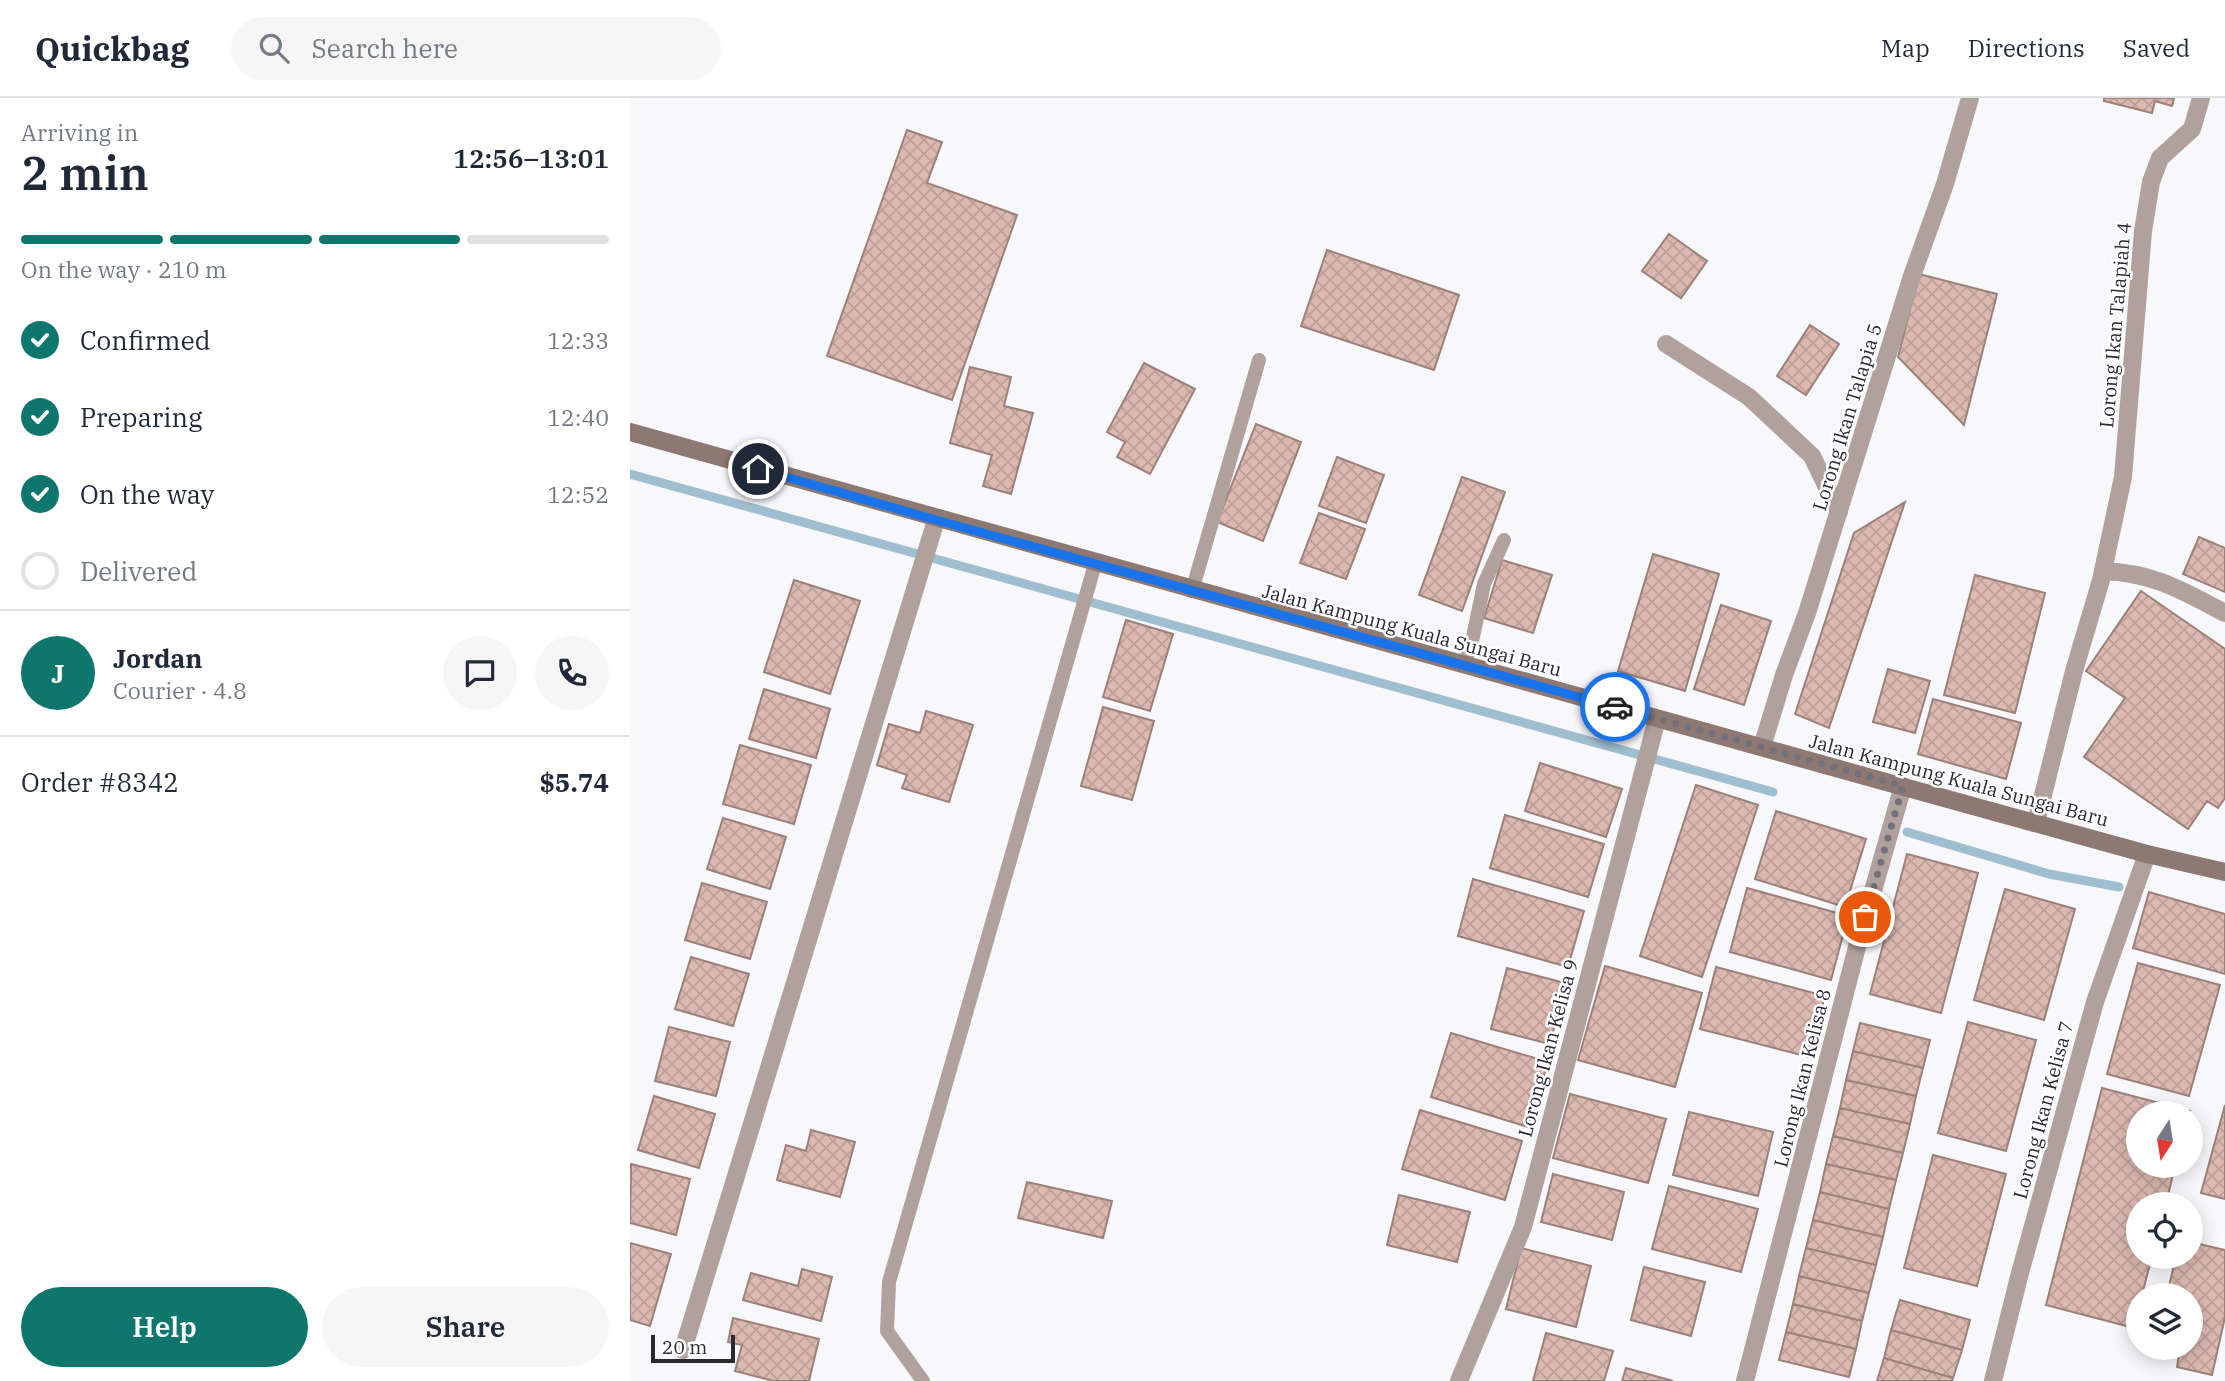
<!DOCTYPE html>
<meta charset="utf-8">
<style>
body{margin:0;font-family:"IBM Plex Serif",serif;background:#f6f6f7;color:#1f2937;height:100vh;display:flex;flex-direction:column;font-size:26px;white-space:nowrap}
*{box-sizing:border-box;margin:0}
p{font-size:23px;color:#747a83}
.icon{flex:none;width:38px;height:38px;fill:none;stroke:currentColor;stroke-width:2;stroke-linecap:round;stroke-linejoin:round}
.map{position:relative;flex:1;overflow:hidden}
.side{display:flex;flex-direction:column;background:#fff;width:630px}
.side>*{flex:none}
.needle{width:46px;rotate:192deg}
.fabs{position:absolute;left:1496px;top:1003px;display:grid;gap:14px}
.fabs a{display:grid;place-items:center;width:77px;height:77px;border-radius:50%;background:#fff;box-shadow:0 4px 18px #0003;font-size:35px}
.scale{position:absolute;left:21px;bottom:18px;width:84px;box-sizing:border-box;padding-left:7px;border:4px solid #2b2832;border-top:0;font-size:19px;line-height:24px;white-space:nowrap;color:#2b2832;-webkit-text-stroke:5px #fff;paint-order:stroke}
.pin{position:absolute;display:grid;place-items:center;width:60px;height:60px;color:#fff;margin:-30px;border:4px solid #fff;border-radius:50%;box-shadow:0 2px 7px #0007}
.courier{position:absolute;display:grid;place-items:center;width:70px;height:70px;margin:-35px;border:5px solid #1a73e8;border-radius:50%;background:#fff;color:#222;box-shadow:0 2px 9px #0007}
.summary em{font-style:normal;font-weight:600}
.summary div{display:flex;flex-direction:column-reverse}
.summary{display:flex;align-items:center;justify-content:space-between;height:119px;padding:0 21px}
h1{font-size:46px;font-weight:600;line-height:52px}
.bar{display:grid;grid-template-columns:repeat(4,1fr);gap:10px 7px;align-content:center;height:84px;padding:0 21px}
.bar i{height:9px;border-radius:5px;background:#e0e1e3}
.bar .active{background:#0f766e}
.bar p{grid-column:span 4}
.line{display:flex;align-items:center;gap:18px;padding:0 21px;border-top:2px solid #e0e1e3}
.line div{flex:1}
.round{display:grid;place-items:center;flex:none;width:74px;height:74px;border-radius:37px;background:#f6f6f7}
ol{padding:0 21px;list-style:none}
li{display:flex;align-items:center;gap:21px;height:77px}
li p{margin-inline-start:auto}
li .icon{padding:7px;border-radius:50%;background:#0f766e;color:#fff;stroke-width:4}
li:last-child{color:#747a83}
li i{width:38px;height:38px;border:4px solid #e0e1e3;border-radius:50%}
.button{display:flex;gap:14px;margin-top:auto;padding:14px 21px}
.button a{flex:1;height:80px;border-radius:42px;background:#0f766e;color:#fff;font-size:28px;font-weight:600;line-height:80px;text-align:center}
.button a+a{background:#f6f6f7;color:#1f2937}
header{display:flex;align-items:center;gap:42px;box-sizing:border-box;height:98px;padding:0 35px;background:#fff;border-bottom:2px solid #e0e1e3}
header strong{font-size:33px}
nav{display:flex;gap:38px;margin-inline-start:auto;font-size:24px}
.search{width:490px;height:63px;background:#f6f6f7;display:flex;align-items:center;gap:18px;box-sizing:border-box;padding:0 24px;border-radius:38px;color:#747a83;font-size:26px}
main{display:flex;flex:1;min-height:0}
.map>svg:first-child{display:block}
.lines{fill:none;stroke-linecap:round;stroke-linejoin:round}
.stream{stroke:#9fbecf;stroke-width:9}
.building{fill:url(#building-cross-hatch);stroke:#9b817a;stroke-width:2}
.lane{stroke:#b0a19d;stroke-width:14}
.street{stroke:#b0a19d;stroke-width:18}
.secondary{stroke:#8d7872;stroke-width:18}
.done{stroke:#737079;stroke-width:7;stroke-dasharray:0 12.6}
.route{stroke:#1a73e8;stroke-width:9}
.labels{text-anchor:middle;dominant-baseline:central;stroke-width:5;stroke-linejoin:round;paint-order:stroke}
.street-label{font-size:19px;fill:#2b2832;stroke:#fff}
</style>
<header>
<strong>Quickbag</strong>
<div class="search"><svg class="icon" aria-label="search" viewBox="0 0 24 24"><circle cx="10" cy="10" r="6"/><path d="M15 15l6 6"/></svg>Search here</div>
<nav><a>Map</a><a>Directions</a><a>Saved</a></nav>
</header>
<main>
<section class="side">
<div class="summary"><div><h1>2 min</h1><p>Arriving in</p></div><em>12:56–13:01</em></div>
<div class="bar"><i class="active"></i><i class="active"></i><i class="active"></i><i></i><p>On the way · 210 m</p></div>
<ol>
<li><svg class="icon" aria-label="check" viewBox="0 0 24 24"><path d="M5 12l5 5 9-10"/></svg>Confirmed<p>12:33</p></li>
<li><svg class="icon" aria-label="check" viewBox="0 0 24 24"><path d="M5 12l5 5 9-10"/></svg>Preparing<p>12:40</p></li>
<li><svg class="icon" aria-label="check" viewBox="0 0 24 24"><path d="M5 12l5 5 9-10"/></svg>On the way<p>12:52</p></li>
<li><i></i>Delivered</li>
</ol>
<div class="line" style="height:126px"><b class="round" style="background:#0f766e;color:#fff">J</b><div><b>Jordan</b><p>Courier · 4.8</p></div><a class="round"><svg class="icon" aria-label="chat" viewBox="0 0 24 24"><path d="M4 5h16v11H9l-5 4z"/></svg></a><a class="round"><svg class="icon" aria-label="phone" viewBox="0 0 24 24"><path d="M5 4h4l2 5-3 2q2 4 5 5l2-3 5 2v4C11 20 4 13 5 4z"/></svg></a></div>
<div class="line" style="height:91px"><div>Order #8342</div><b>$5.74</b></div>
<div class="button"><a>Help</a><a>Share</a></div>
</section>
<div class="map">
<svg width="1595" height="1283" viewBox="0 0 1595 1283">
<defs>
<pattern id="building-cross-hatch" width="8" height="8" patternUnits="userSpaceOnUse" patternTransform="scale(1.75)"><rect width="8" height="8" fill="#dbb9b0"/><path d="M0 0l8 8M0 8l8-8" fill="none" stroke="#bc9f98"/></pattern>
</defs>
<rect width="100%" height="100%" fill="#f8f7fc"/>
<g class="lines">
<path class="stream" d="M0 376 1143 694
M1277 734 1419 776 1489 789"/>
</g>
<path class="building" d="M1474 0H1544L1542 8 1525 3 1522 15 1474 3Z
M277 32 312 44 297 85 387 117 322 302 197 258Z
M1039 136 1077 163 1051 200 1012 173Z
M697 152 829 197 804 272 671 228Z
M1289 176 1367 196 1334 327 1268 259Z
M1180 227 1209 246 1176 297 1147 278Z
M514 265 565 291 520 376 487 359 495 344 477 334Z
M340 269 381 279 374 308 403 315 381 396 353 388 362 357 320 345Z
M626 326 671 344 633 443 587 424Z
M707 359 754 377 736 425 689 408Z
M832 379 875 394 832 513 789 497Z
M1275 404 1199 630 1165 616 1224 435Z
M689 415 735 431 716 481 670 465Z
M1569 439 1595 450V494L1553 476Z
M1023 456 1089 476 1055 593 988 573Z
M872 462 922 477 903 535 854 520Z
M1345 477 1415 495 1385 615 1314 597Z
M164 482 230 503 200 596 134 574Z
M1511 493 1595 551V700L1588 710 1577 703 1558 731 1454 659 1495 600 1456 573Z
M1091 507 1141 523 1114 607 1064 591Z
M496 522 543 536 520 613 473 599Z
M1258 571 1300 583 1285 635 1243 624Z
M134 591 200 611 186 660 119 641Z
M1303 601 1391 625 1376 681 1288 656Z
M473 609 524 623 502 702 451 688Z
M296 613 343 627 319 704 272 690 277 677 247 667 259 626 290 635Z
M110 647 181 667 164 726 93 706Z
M910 665 992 691 976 739 895 713Z
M1066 687 1128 707 1072 879 1010 858Z
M1146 713 1236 741 1215 809 1125 781Z
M875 717 974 746 958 799 860 770Z
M93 720 156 739 140 791 77 771Z
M1277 756 1348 775 1311 915 1240 896Z
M843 781 954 813 938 869 828 838Z
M72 785 137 804 120 861 55 842Z
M1117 790 1218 818 1201 882 1100 854Z
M1375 791 1445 811 1414 922 1344 902Z
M1519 794 1595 816V876L1503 850Z
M61 859 119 876 103 928 45 911Z
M1508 865 1590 887 1559 998 1477 976Z
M975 868 1072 895 1045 989 948 962Z
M1086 869 1195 898 1179 959 1070 931Z
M877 870 935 885 920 946 861 931Z
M1338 924 1406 942 1376 1053 1308 1035Z
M1230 925 1300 942 1293 970 1223 953Z
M39 929 100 944 86 998 25 983Z
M821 935 918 964 898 1029 801 999Z
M1223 953 1293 970 1286 998 1216 982Z
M1216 982 1286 998 1280 1026 1210 1010Z
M1472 990 1560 1013 1559 1015H1508V1068H1545L1536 1106H1508V1158H1522L1512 1197H1508V1211L1504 1230 1416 1207Z
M940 996 1036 1021 1018 1085 923 1060Z
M24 998 85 1016 69 1070 8 1052Z
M1595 1007V1101L1571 1095Z
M1210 1010 1280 1026 1273 1055 1203 1038Z
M790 1012 892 1043 875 1102 772 1071Z
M1059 1014 1143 1034 1128 1098 1043 1077Z
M181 1032 225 1044 210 1099 147 1082 156 1047 176 1053Z
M1203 1038 1273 1055 1266 1082 1196 1066Z
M1303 1057 1376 1076 1347 1188 1274 1170Z
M1 1066 60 1081 46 1137 0 1125Z
M1196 1066 1266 1082 1259 1111 1190 1094Z
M923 1076 994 1094 982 1142 911 1124Z
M397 1084 482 1103 473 1140 388 1120Z
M1039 1088 1128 1111 1111 1174 1022 1151Z
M1190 1094 1259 1111 1253 1139 1183 1122Z
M769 1097 840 1114 827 1164 757 1147Z
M1183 1122 1253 1139 1246 1167 1176 1150Z
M1561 1144 1595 1152V1219L1582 1277 1547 1269 1550 1250H1561V1197H1537L1546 1158H1561Z
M0 1145 41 1156 20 1228 0 1222Z
M891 1150 961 1168 946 1229 876 1211Z
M1176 1150 1246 1167 1239 1195 1169 1178Z
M1014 1169 1075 1184 1061 1238 1001 1222Z
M172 1171 202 1179 191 1223 113 1202 121 1175 168 1188Z
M1169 1178 1239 1195 1232 1223 1163 1206Z
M1270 1202 1340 1222 1332 1252 1261 1232Z
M1163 1206 1232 1223 1226 1251 1156 1234Z
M103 1220 189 1241 179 1283H144L105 1273 112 1247 98 1244Z
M1261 1232 1332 1252 1323 1280 1254 1260Z
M1156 1234 1226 1251 1219 1279 1149 1262Z
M916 1235 983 1253 974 1283H903Z
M1254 1260 1323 1280 1322 1283H1247Z
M996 1270 1043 1283H992Z"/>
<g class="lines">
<path class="lane" d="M562 493 629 262
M834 568 843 539 854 486 874 442
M293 1283 257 1233 259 1184 465 466"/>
<path class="street" d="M1036 246 1119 299 1182 358 1209 414
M1473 473C1524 475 1551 492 1595 515
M1132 649 1154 577 1177 515 1282 178 1315 86 1340 0
M1406 725 1444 573 1471 482 1493 379 1513 133 1521 84 1530 60 1562 31 1571 0
M53 1252 306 422
M829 1283 893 1129 1027 621
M1115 1283 1228 845 1273 688
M1363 1283 1390 1175 1465 904 1517 756"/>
<path class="secondary" d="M0 334C504 479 1011 616 1517 756L1595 774"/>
</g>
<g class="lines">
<path class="done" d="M985 609 1273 688 1235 819"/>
<path class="route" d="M128 371 306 422 985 609"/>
</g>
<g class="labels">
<g class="street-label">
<text transform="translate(1485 227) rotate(-85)">Lorong Ikan Talapiah 4</text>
<text transform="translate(1217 319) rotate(-73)">Lorong Ikan Talapia 5</text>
<text transform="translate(782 532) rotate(15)">Jalan Kampung Kuala Sungai Baru</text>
<text transform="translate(1329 682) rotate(15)">Jalan Kampung Kuala Sungai Baru</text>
<text transform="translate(918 950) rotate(-75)">Lorong Ikan Kelisa 9</text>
<text transform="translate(1172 980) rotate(-76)">Lorong Ikan Kelisa 8</text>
<text transform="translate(1413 1012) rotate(-75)">Lorong Ikan Kelisa 7</text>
</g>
</g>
</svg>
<div class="fabs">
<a><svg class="needle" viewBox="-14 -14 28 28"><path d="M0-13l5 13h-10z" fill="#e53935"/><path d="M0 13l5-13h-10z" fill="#747a83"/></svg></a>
<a><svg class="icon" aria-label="locate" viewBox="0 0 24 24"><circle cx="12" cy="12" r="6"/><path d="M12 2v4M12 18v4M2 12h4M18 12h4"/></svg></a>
<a><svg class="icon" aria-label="layers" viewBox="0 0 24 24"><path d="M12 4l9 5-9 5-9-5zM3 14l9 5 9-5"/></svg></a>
</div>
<div class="scale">20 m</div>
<div class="pin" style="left:1235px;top:819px;background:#ea580c"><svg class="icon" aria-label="bag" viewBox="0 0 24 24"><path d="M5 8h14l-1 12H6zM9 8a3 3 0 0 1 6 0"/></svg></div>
<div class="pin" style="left:128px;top:371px;background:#1f2937"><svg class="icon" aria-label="home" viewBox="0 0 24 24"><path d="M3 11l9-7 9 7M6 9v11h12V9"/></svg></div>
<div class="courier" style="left:985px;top:609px"><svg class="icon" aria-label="car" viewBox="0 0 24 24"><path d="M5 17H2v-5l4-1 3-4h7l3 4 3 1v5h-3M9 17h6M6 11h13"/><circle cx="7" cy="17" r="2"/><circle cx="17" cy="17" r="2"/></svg></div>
</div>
</main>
